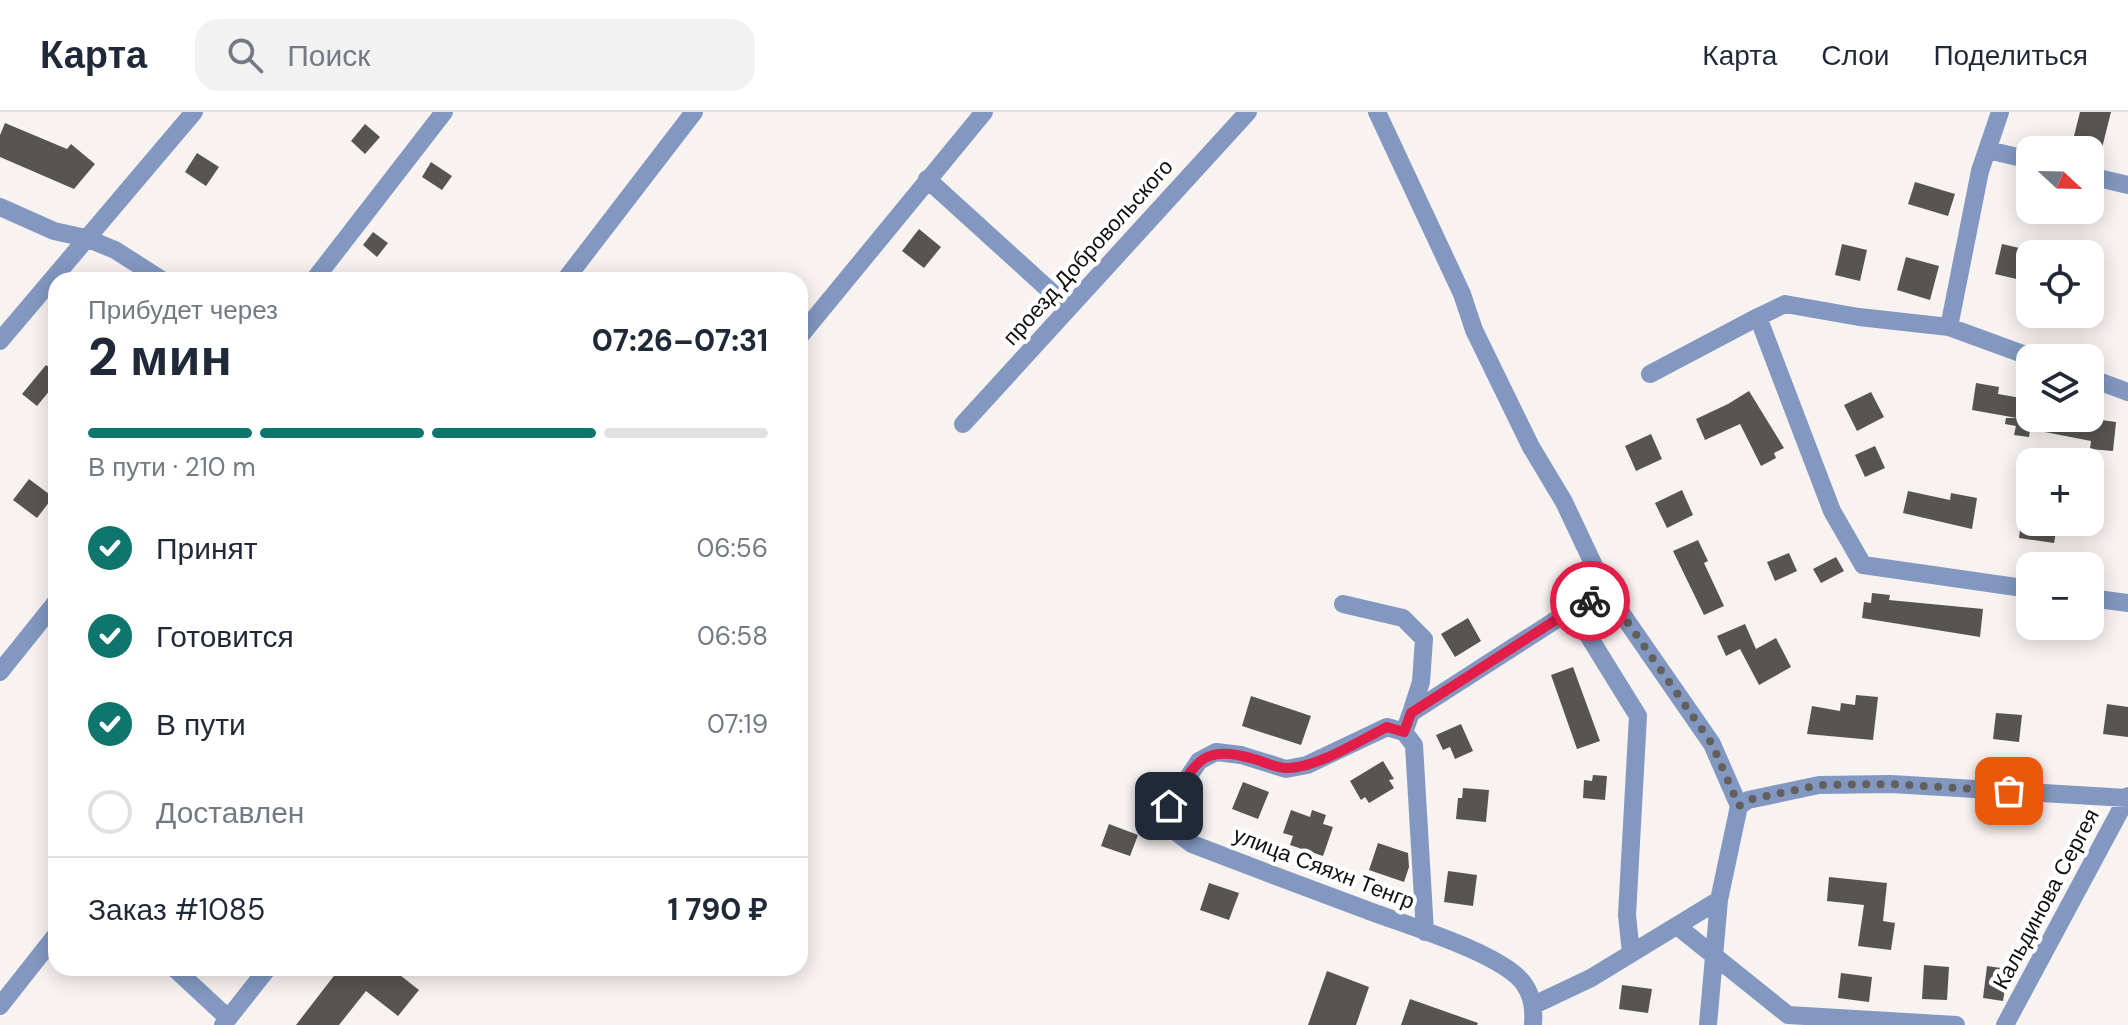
<!DOCTYPE html>
<html lang="ru">
<meta charset="utf-8">
<style>
body{margin:0;font-family:"DM Sans",sans-serif;background:#f2f2f3;color:#1f2937;height:100vh;display:flex;flex-direction:column;font-size:30px;white-space:nowrap}
*{box-sizing:border-box;margin:0}
p{font-size:26px;color:#747a83}
.icon{flex:none;width:44px;height:44px;fill:none;stroke:currentColor;stroke-width:2;stroke-linecap:round;stroke-linejoin:round}
.map{position:relative;flex:1;overflow:hidden}
.sheet{position:absolute;left:48px;top:160px;width:760px;height:704px;display:flex;flex-direction:column;background:#fff;border-radius:24px;box-shadow:0 4px 20px #0003}
.sheet>*{flex:none}
.needle{width:52px;rotate:112deg}
.tools{position:absolute;left:2016px;top:24px;display:grid;gap:16px}
.tools a{display:grid;place-items:center;width:88px;height:88px;border-radius:16px;background:#fff;box-shadow:0 4px 20px #0003;font-size:40px}
.pin{position:absolute;display:grid;place-items:center;width:68px;height:68px;color:#fff;margin:-34px;border-radius:16px;box-shadow:0 4px 12px #0006}
.courier{position:absolute;display:grid;place-items:center;width:80px;height:80px;margin:-40px;border:6px solid #e11d48;border-radius:50%;background:#fff;color:#222;box-shadow:0 2px 10px #0007}
.summary em{font-style:normal;font-weight:800}
.summary div{display:flex;flex-direction:column-reverse}
.summary{display:flex;align-items:center;justify-content:space-between;height:136px;padding:0 40px}
h1{font-size:52px;font-weight:800;line-height:60px}
.bar{display:grid;grid-template-columns:repeat(4,1fr);gap:12px 8px;align-content:center;height:96px;padding:0 40px}
.bar i{height:10px;border-radius:6px;background:#e0e1e3}
.bar .current{background:#0f766e}
.bar p{grid-column:span 4}
.line{display:flex;align-items:center;gap:20px;padding:0 40px;border-top:2px solid #e0e1e3}
.line div{flex:1}
ol{padding:0 40px;list-style:none}
li{display:flex;align-items:center;gap:24px;height:88px}
li p{margin-inline-start:auto}
li .icon{padding:8px;border-radius:50%;background:#0f766e;color:#fff;stroke-width:4}
li:last-child{color:#747a83}
li i{width:44px;height:44px;border:4px solid #e0e1e3;border-radius:50%}
header{display:flex;align-items:center;gap:48px;box-sizing:border-box;height:112px;padding:0 40px;background:#fff;border-bottom:2px solid #e0e1e3}
header strong{font-size:38px}
nav{display:flex;gap:44px;margin-inline-start:auto;font-size:28px}
.search{width:560px;height:72px;background:#f2f2f3;display:flex;align-items:center;gap:20px;box-sizing:border-box;padding:0 28px;border-radius:24px;color:#747a83;font-size:30px}
.map>svg:first-child{display:block}
.building{fill:#585453}
.lines{fill:none;stroke-linecap:round;stroke-linejoin:round}
.minor{stroke:#8298c0;stroke-width:18}
.done{stroke:#62605f;stroke-width:8;stroke-dasharray:0 14.4}
.route{stroke:#e11d48;stroke-width:10}
.labels{text-anchor:middle;dominant-baseline:central;stroke-width:8;stroke-linejoin:round;paint-order:stroke}
.street-label{font-size:22px;fill:#121110;stroke:#fff}
</style>
<header>
<strong>Карта</strong>
<div class="search"><svg class="icon" aria-label="search" viewBox="0 0 24 24"><circle cx="10" cy="10" r="6"/><path d="M15 15l6 6"/></svg>Поиск</div>
<nav><a>Карта</a><a>Слои</a><a>Поделиться</a></nav>
</header>
<div class="map">
<svg width="2128" height="913" viewBox="0 0 2128 913">
<rect width="100%" height="100%" fill="#f8f2f1"/>
<path class="building" d="M2080 0H2111L2101 40 2072 32Z
M5 11 67 37 71 32 95 52 74 77 0 45V23Z
M365 12 380 25 365 42 351 29Z
M197 41 219 55 206 74 185 60Z
M431 50 452 64 442 78 422 65Z
M1915 70 1955 82 1948 104 1908 92Z
M919 117 941 135 924 156 902 139Z
M373 120 388 131 377 145 363 133Z
M1842 132 1867 138 1860 169 1835 163Z
M2002 132 2028 138 2021 168 1995 162Z
M1906 145 1939 154 1930 188 1897 178Z
M46 253 56 261V271L37 294 22 282Z
M1976 271 1999 275 1998 282 2021 286 2024 273H2030V306H2087L2116 310 2113 339 2090 337 2091 329 2030 317 2029 325 2014 323 2016 314 2005 312 2006 306H2017L1972 298Z
M1749 279 1784 336 1774 341 1776 346 1761 354 1740 312 1705 328 1696 307 1728 292Z
M1871 280 1884 305 1857 319 1844 293Z
M1651 322 1662 347 1636 359 1625 334Z
M1875 334 1885 356 1865 365 1855 343Z
M29 367 53 385 37 406 13 388Z
M1682 378 1693 403 1667 416 1655 391Z
M1908 379 1950 388 1951 381 1977 386 1972 417 1903 401Z
M2021 410H2058L2054 431 2019 426Z
M1698 428 1708 449 1704 451 1724 494 1704 503 1673 439Z
M1789 441 1797 459 1775 469 1767 450Z
M1836 445 1844 459 1821 471 1813 457Z
M1872 481 1890 483 1889 488 1983 497 1980 525 1862 506 1864 490 1871 491Z
M1468 506 1481 529 1455 545 1441 522Z
M1745 512 1756 537 1776 526 1791 555 1759 573 1740 537 1726 544 1717 524Z
M1573 555 1600 629 1577 637 1551 563Z
M1856 583 1878 585 1873 628 1807 622 1812 594 1840 599 1841 591 1855 593Z
M1251 584 1311 604 1301 633 1242 614Z
M2107 592 2128 595V625L2103 622Z
M1996 601 2022 603 2019 630 1993 627Z
M1461 612 1473 639 1455 647 1450 635 1443 638 1436 623Z
M1383 649 1394 667 1389 668 1394 676 1369 691 1365 685 1361 688 1350 669Z
M1593 663 1607 664 1605 688 1583 686 1584 668 1592 669Z
M1243 670 1269 680 1258 707 1232 697Z
M1463 676 1489 678 1486 710 1456 707 1458 686H1462Z
M1291 698 1310 705 1312 698 1326 703 1323 712 1333 715 1323 744 1290 733 1293 724 1283 721Z
M1109 712 1138 723 1130 744 1101 734Z
M1378 731 1408 741 1409 755 1404 770 1369 758Z
M1448 759 1477 763 1473 794 1444 790Z
M1829 765 1887 771 1883 809 1895 811 1891 838 1858 834 1864 793 1827 789Z
M1209 771 1239 781 1229 808 1200 798Z
M1924 853 1949 855 1947 888 1922 887Z
M1987 854 2008 857 2003 889 1983 886Z
M340 856H391L419 878 398 904 366 879 339 913H296Z
M1327 859 1369 875 1356 913H1308Z
M1841 861 1872 865 1869 890 1838 886Z
M1622 873 1652 877 1648 901 1619 897Z
M1410 887 1478 911 1477 913H1401Z"/>
<g class="lines">
<path class="minor" d="M1377 0 1462 182 1474 218 1531 335 1564 390 1606 479 1712 632 1739 694 1719 788 1708 913
M1988 38 2030 48
M2090 64 2128 73
M927 67 1069 196
M0 95 54 119 86 126 115 138 162 168
M314 168 444 0
M565 168 694 0
M1758 205 1785 192 1859 205 1949 215 2034 246
M1949 215 1980 59 2000 0
M800 224 984 0
M0 229 194 0
M1650 262 1758 205 1832 399 1863 453 2030 477
M2090 266 2128 280
M963 312 1248 0
M2090 486 2128 491
M1343 492 1403 506 1424 527 1421 570 1411 601
M1573 499 1638 604 1627 803 1631 841
M0 560 56 490
M1404 620 1387 615 1307 653 1286 657 1241 643 1216 640 1199 649 1169 694 1172 717 1192 732C1249 754 1307 776 1364 797 1402 812 1503 841 1524 872 1533 885 1534 898 1533 913
M1739 694 1748 688 1819 673 1891 672 2127 686
M1677 814 1788 903 1956 913
M1425 820 1414 633 1404 620 1411 601 1565 502 1606 479
M174 856 228 906
M1534 893 1591 866 1719 788
M0 894 56 823
M223 913 268 856
M2005 913 2128 684"/>
</g>
<g class="lines">
<path class="done" d="M1590 489 1606 479 1712 632 1739 694 1748 688 1819 673 1891 672 2009 679"/>
<path class="route" d="M1169 694C1195 654 1199 630 1254 647 1265 650 1278 657 1290 656 1320 654 1359 629 1387 615L1404 620 1411 601 1565 502 1590 489"/>
</g>
<g class="labels">
<g class="street-label">
<text transform="translate(1088 140) rotate(-48)">проезд Добровольского</text>
<text transform="translate(1324 756) rotate(21)">улица Сяяхн Тенгр</text>
<text transform="translate(2046 787) rotate(-62)">Кальдинова Сергея</text>
</g>
</g>
</svg>
<div class="tools">
<a><svg class="needle" viewBox="-14 -14 28 28"><path d="M0-13l5 13h-10z" fill="#e53935"/><path d="M0 13l5-13h-10z" fill="#747a83"/></svg></a>
<a><svg class="icon" aria-label="locate" viewBox="0 0 24 24"><circle cx="12" cy="12" r="6"/><path d="M12 2v4M12 18v4M2 12h4M18 12h4"/></svg></a>
<a><svg class="icon" aria-label="layers" viewBox="0 0 24 24"><path d="M12 4l9 5-9 5-9-5zM3 14l9 5 9-5"/></svg></a>
<a>+</a>
<a>−</a>
</div>
<div class="pin" style="left:2009px;top:679px;background:#ea580c"><svg class="icon" aria-label="bag" viewBox="0 0 24 24"><path d="M5 8h14l-1 12H6zM9 8a3 3 0 0 1 6 0"/></svg></div>
<div class="pin" style="left:1169px;top:694px;background:#1f2937"><svg class="icon" aria-label="home" viewBox="0 0 24 24"><path d="M3 11l9-7 9 7M6 9v11h12V9"/></svg></div>
<div class="courier" style="left:1590px;top:489px"><svg class="icon" aria-label="bike" viewBox="0 0 24 24"><circle cx="6" cy="16" r="4"/><circle cx="18" cy="16" r="4"/><path d="M6 16l4-8h5l3 8M10 8l3 8H6M13 5h3"/></svg></div>
<section class="sheet">
<div class="summary"><div><h1>2 мин</h1><p>Прибудет через</p></div><em>07:26–07:31</em></div>
<div class="bar"><i class="current"></i><i class="current"></i><i class="current"></i><i></i><p>В пути · 210 m</p></div>
<ol>
<li><svg class="icon" aria-label="check" viewBox="0 0 24 24"><path d="M5 12l5 5 9-10"/></svg>Принят<p>06:56</p></li>
<li><svg class="icon" aria-label="check" viewBox="0 0 24 24"><path d="M5 12l5 5 9-10"/></svg>Готовится<p>06:58</p></li>
<li><svg class="icon" aria-label="check" viewBox="0 0 24 24"><path d="M5 12l5 5 9-10"/></svg>В пути<p>07:19</p></li>
<li><i></i>Доставлен</li>
</ol>
<div class="line" style="height:104px"><div>Заказ #1085</div><b>1 790 ₽</b></div>
</section>
</div>
